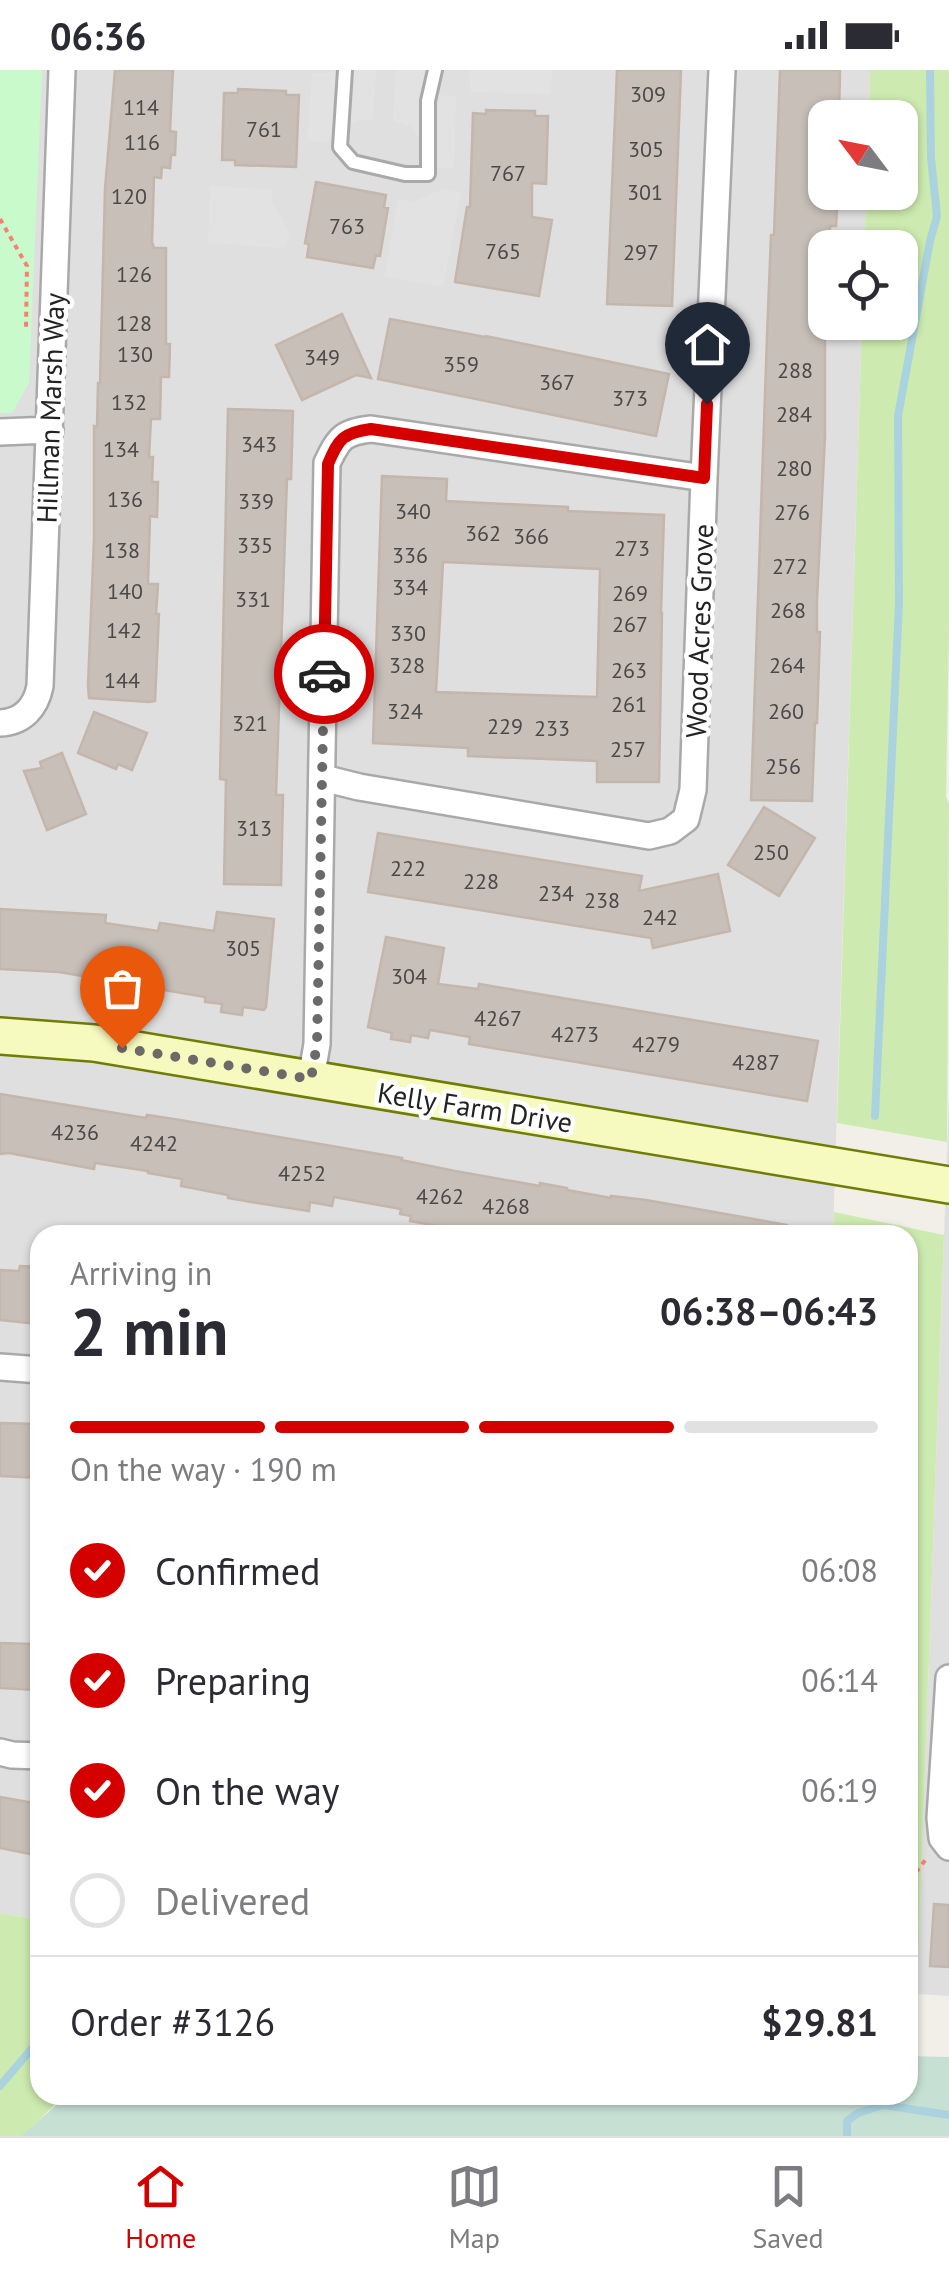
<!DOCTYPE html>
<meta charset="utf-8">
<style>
body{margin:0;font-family:"PT Sans",sans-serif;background:#f2f2f3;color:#2b2b33;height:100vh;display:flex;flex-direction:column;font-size:38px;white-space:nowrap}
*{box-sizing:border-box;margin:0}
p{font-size:32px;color:#7c7c81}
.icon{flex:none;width:55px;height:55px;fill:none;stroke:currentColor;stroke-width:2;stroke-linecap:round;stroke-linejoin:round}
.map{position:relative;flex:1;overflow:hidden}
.details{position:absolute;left:30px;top:1155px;width:888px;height:880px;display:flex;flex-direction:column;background:#fff;border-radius:30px;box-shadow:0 2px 8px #0004}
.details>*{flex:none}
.needle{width:65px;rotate:302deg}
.buttons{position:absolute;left:808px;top:30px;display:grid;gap:20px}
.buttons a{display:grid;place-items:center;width:110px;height:110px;border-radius:20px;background:#fff;box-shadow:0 2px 8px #0004;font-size:50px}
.pin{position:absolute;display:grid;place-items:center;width:85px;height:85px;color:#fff;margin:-102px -42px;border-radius:50% 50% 50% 0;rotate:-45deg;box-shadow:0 0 10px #0007}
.pin .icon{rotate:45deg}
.courier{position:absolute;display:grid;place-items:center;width:100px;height:100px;margin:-50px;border:8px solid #d40000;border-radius:50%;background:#fff;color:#222;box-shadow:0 2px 12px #0007}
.head em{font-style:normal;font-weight:700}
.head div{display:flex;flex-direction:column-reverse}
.head{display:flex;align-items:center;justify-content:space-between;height:170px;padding:0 40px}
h1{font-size:65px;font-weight:700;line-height:75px}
.bar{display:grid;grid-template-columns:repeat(4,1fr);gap:15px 10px;align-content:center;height:120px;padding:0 40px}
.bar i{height:12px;border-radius:8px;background:#e1e1e2}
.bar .current{background:#d40000}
.bar p{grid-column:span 4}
.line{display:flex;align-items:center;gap:25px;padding:0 40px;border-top:2px solid #e1e1e2}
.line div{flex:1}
ol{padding:0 40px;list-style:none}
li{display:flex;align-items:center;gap:30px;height:110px}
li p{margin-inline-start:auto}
li .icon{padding:10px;border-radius:50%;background:#d40000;color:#fff;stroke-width:4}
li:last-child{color:#7c7c81}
li i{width:55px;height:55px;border:5px solid #e1e1e2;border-radius:50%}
.status{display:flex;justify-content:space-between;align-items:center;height:70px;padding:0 50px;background:#fff;direction:ltr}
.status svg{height:28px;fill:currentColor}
.dock{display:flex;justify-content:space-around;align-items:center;height:140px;border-top:2px solid #e1e1e2;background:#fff;font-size:28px;color:#7c7c81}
.dock a{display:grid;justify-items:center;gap:5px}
.dock .current{color:#d40000}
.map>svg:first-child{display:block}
.residential{fill:#e0dfdf}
.grass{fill:#cdebb0}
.wetland{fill:#c6e0d4}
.park{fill:#c8facc}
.parking{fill:#e2e2e2}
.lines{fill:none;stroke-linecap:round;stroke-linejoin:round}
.stream{stroke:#aad3df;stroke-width:8}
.building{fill:#c7bfb8;stroke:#c4b6ab;stroke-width:2.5;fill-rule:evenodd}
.lane-casing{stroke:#a9a9a9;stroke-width:18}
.street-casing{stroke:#a9a9a9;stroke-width:30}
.secondary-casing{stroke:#707d05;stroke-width:40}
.path{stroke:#fa8072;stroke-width:4;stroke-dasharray:5 5;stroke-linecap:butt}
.lane{stroke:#fff;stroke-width:12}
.street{stroke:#fff;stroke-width:25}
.secondary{stroke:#f7fabf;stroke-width:35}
.done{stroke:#6b6a68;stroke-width:10;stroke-dasharray:0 18}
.route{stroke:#d40000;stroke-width:12}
.labels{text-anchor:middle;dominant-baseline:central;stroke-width:9;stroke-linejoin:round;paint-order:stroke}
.number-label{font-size:22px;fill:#4b4948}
.street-label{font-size:28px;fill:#222;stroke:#fff}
</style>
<div class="status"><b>06:36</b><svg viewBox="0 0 49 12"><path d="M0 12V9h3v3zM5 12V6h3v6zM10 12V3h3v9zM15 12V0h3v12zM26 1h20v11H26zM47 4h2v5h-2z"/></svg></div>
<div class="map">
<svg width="949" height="2066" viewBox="0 0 949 2066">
<rect width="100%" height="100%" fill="#f2efe9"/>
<path class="residential" d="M0 0H870L869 47 825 48V122L866 123 865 177 825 178V252L862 253 833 1165H40V1850L0 1843Z
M949 1027V1926L917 1924Z"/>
<path class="grass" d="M870 0H949V558L946 727 949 734 947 1072 837 1053 862 253 900 252V178L865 177 866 123 900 122V48L869 47Z
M834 1142 944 1165 917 1924 908 1926V1165H833Z
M0 1843 40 1850V2025H64L23 2066H0Z"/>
<path class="wetland" d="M908 1986 949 1987V2066H21L68 2025H908Z"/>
<path class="park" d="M0 0H42L29 313 12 343H0Z"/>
<path class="parking" d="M331 0H376L373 50 357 51 324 73 308 70 312 3H328Z
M395 0H429L440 25 456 27 454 99 436 97 412 57 393 51Z
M469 0H552L551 24 471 22Z
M210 116 272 120V132L290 162 286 178 208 173Z
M444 119 461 123 443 217 384 207 398 130 414 131Z"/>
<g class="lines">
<path class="stream" d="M875 1046 899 533 898 346 930 171 937 146 931 88 930 0
M0 2016 40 1969
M847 2066V2051L858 2043 883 2035 949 2045"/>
</g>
<path class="building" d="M115 0H173L170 61 176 62 175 85H171L170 98 162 97 161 108 154 107 152 172 154 178H166V274H170L169 307H161L160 349H151L149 387H153L152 412H158L157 447 150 446 148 514H158L156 544H159L155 631 149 632 89 628 88 616 94 469V356L97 357 98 313H100L105 119Z
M617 0H681L672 236 607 234Z
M780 0H840L839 48H825V122H838L836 156H830L829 178H825V366L817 530V562H820L817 653H815L812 731 751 730 767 266 771 165H774Z
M238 19 286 21V25H299L296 97 235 95V90H222L224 23H238Z
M486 40 535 41V46H548L546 114 532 113V147L552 150 539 226 455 212 467 137H470L473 43 486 44Z
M316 112 386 125 384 137 388 138 380 186 376 185 373 198 307 187 309 174 305 173Z
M342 244 371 308 356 305 302 330 276 275Z
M390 249 485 267 486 266 669 304 656 366 378 309Z
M228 339 293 341 291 409H287L276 725H283L281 815 224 814 226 710 220 709Z
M382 406 447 409 446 431 568 437V441L664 445 661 543H662L659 712H597V691L468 686V678L373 673ZM443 492 600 499 597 627 436 622Z
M94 642 147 663 132 700 118 694 116 699 78 683Z
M62 683 86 744 47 760 24 701 42 698 40 692Z
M764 737 815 768 779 826 728 795Z
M378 763 642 806 639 821 718 804 730 861 653 878 651 868 368 822Z
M0 839 106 845 105 853 158 861 160 853 214 861 217 842 274 849 266 937 264 940 243 937 242 945 221 942 222 934 205 932V927L59 902 0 899Z
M386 867 444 878 438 914 478 919 479 914 818 971 807 1031 469 974 470 967 430 960 428 968 411 965 410 972 391 969 392 963 368 957Z
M0 1024 146 1048 147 1045 180 1050 402 1088 401 1090 455 1101 540 1116V1113L556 1116 567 1118V1120L611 1128V1126L646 1130 703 1140 787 1155 786 1165H488L410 1151 411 1146 400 1144 401 1139 334 1127 332 1136 310 1132 309 1141 251 1132 228 1128V1125L181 1116 182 1109 148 1103V1101L95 1093 94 1099 9 1083 0 1084Z
M20 1196 40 1197V1254L0 1250V1200L19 1201Z
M0 1353 40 1354 39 1408 0 1406Z
M0 1573 33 1574V1591H37L36 1620 0 1618Z
M0 1727 40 1734V1786L0 1778Z
M934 1834 949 1835V1897L930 1896Z"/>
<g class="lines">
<g class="lane-casing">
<path id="lane" d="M345 0 340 77 353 92 405 104H428V31L435 0"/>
</g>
<g class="street-casing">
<path id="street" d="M0 362 50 360
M0 653C23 652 36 637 40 616L62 0
M323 708 359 717 649 766 670 761 686 749 693 720 704 408 722 0
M311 1009 317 974 327 393C339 368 343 362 371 359L704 408
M0 1297 40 1300
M949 1608 940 1748 942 1768 949 1777
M0 1682 12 1685 40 1686"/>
</g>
<g class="secondary-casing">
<path id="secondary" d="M0 966 94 973 178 987 949 1115"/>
</g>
<path class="path" d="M0 149 27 196 26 257
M908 1871 913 1806 927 1788"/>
<use href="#lane" class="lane"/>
<use href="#street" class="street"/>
<use href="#secondary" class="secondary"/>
</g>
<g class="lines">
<path class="done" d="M122 978 311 1009 317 974 324 604"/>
<path class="route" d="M324 604 328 394C339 368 343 363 371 359L704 408 707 334"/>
</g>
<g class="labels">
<g class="number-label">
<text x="648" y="24">309</text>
<text x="141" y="37">114</text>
<text x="264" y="59">761</text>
<text x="142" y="72">116</text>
<text x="646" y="79">305</text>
<text x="508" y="103">767</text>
<text x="645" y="122">301</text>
<text x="129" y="126">120</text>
<text x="347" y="156">763</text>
<text x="503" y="181">765</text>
<text x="641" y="182">297</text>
<text x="134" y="204">126</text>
<text x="134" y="253">128</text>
<text x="135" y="284">130</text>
<text x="322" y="287">349</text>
<text x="461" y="294">359</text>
<text x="795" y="300">288</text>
<text x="557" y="312">367</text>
<text x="630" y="328">373</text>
<text x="129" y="332">132</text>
<text x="794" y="344">284</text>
<text x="259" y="374">343</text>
<text x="121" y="379">134</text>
<text x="794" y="398">280</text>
<text x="125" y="429">136</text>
<text x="256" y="431">339</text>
<text x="413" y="441">340</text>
<text x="792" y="442">276</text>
<text x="483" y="463">362</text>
<text x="531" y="466">366</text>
<text x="255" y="475">335</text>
<text x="632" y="478">273</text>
<text x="122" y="480">138</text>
<text x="410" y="485">336</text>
<text x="790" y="496">272</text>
<text x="410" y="517">334</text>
<text x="125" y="521">140</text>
<text x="630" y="523">269</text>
<text x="253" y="529">331</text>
<text x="788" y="540">268</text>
<text x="630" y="554">267</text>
<text x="124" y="560">142</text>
<text x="408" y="563">330</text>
<text x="407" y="595">328</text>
<text x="787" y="595">264</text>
<text x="629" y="600">263</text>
<text x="122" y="610">144</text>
<text x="629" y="634">261</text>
<text x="405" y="641">324</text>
<text x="786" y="641">260</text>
<text x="250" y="653">321</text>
<text x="505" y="656">229</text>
<text x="552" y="658">233</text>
<text x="628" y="679">257</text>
<text x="783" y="696">256</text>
<text x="254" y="758">313</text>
<text x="771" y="782">250</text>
<text x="408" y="798">222</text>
<text x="481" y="811">228</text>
<text x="556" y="823">234</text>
<text x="602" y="830">238</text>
<text x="660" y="847">242</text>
<text x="243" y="878">305</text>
<text x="409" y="906">304</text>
<text x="498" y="948">4267</text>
<text x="575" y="964">4273</text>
<text x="656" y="974">4279</text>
<text x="756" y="992">4287</text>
<text x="75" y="1062">4236</text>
<text x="154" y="1073">4242</text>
<text x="302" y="1103">4252</text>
<text x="440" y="1126">4262</text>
<text x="506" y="1136">4268</text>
</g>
<g class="street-label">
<text transform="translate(50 338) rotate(-88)">Hillman Marsh Way</text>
<text transform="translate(699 561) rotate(-88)">Wood Acres Grove</text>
<text transform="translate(475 1037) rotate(9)">Kelly Farm Drive</text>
</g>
</g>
</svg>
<div class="buttons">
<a><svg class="needle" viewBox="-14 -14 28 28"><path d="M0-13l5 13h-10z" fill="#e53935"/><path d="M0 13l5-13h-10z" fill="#7c7c81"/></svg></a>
<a><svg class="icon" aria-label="locate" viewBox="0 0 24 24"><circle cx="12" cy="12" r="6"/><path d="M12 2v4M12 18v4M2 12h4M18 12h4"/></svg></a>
</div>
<div class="pin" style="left:122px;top:978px;background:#ea580c"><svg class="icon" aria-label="bag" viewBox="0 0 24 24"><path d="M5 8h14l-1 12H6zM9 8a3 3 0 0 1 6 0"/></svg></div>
<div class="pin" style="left:707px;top:334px;background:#1f2937"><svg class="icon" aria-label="home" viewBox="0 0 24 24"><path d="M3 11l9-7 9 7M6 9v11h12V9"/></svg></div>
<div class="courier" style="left:324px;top:604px"><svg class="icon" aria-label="car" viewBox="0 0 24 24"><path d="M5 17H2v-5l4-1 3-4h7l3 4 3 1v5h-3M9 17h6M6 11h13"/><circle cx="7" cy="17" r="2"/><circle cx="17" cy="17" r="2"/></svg></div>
<section class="details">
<div class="head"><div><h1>2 min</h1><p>Arriving in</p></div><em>06:38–06:43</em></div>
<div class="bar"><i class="current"></i><i class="current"></i><i class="current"></i><i></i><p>On the way · 190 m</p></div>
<ol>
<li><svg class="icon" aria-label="check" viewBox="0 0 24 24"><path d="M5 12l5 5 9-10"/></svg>Confirmed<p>06:08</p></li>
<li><svg class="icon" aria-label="check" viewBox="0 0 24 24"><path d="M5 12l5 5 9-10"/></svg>Preparing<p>06:14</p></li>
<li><svg class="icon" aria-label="check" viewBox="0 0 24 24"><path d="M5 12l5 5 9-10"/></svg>On the way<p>06:19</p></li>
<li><i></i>Delivered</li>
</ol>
<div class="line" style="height:130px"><div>Order #3126</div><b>$29.81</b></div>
</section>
</div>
<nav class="dock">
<a class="current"><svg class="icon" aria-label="home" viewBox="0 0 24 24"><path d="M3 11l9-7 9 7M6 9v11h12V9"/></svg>Home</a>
<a><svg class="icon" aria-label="map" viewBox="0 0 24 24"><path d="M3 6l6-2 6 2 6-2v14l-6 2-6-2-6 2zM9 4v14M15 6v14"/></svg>Map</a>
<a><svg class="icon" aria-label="saved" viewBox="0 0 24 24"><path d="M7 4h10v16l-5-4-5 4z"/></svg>Saved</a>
</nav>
